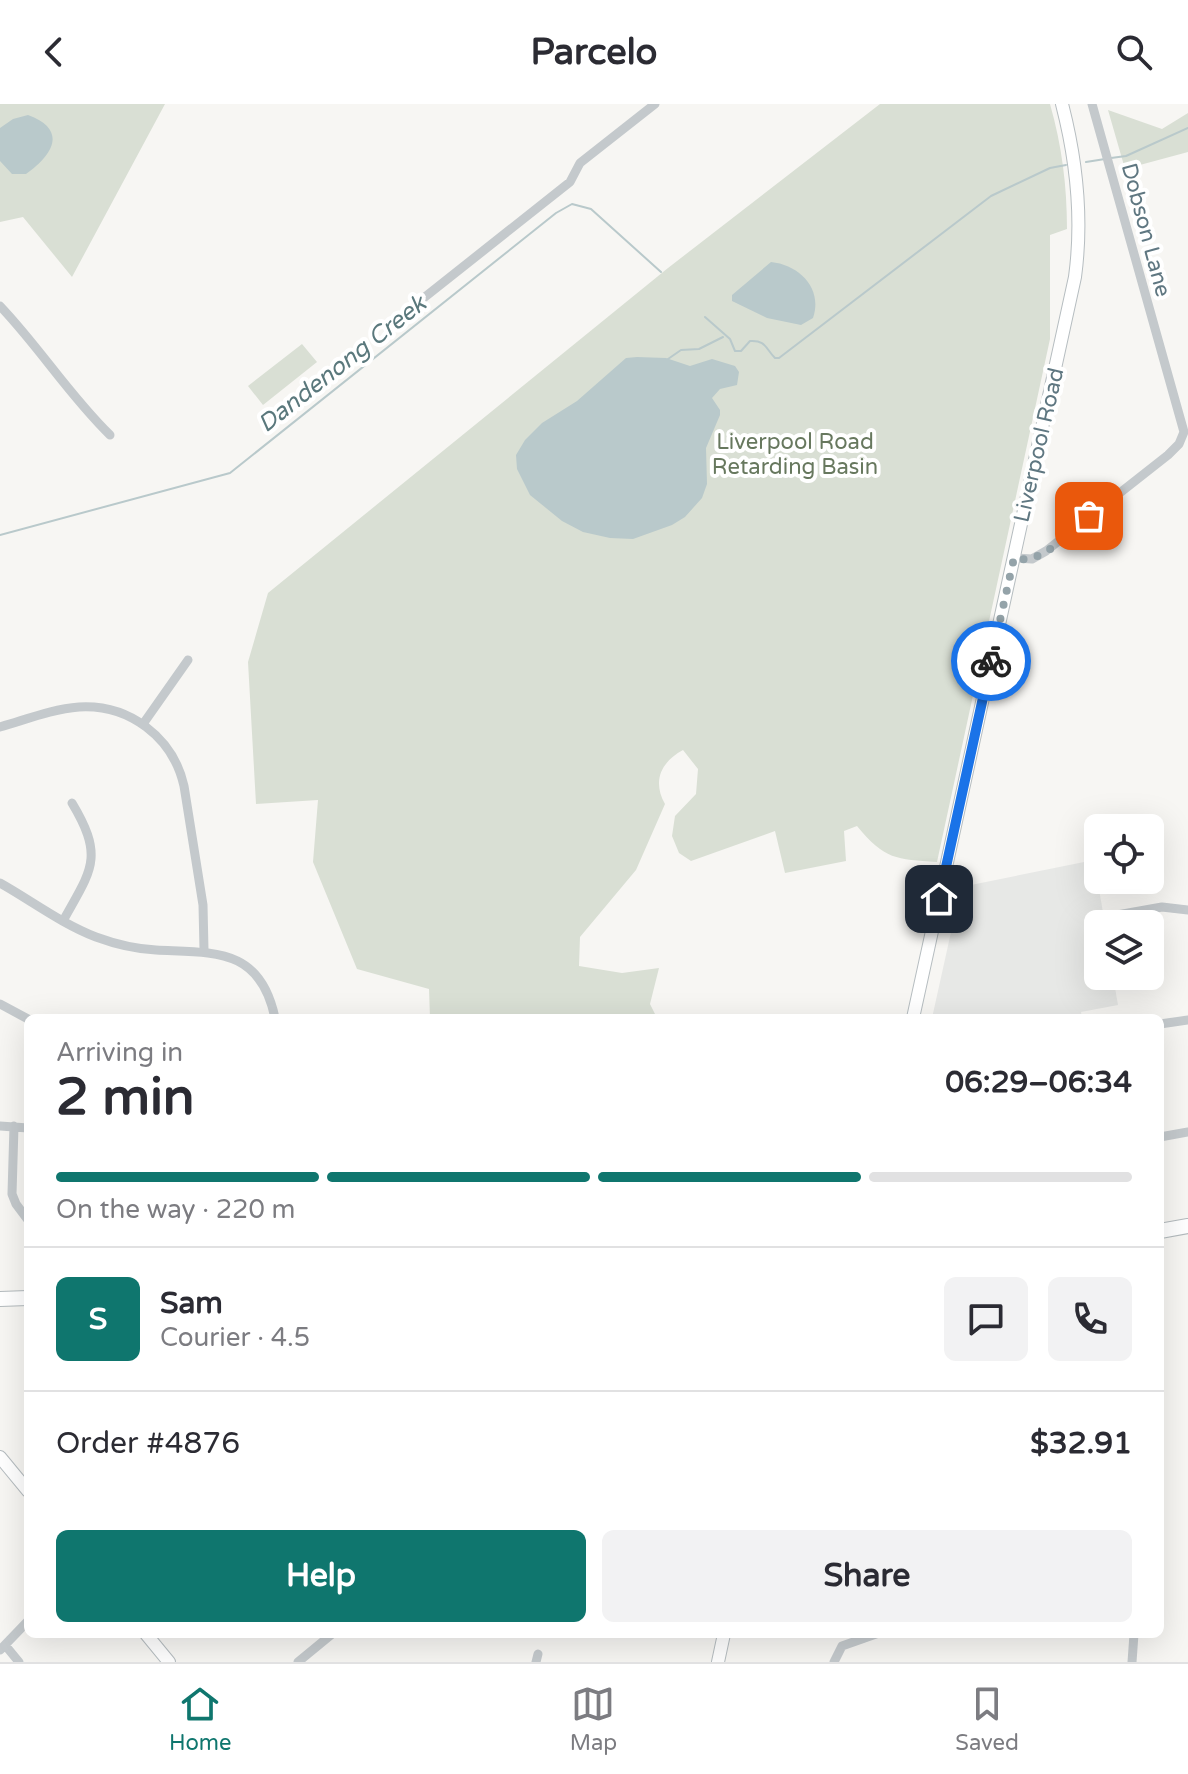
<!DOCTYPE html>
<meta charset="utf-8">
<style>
body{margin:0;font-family:"Varela Round",sans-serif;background:#f2f2f3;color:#2b2b33;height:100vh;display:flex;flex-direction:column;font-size:30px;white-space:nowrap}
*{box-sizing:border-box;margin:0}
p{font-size:26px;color:#7c7c81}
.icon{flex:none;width:44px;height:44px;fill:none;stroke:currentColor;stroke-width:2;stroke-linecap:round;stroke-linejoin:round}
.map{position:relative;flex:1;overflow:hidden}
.sheet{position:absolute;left:24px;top:910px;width:1140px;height:624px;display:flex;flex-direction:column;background:#fff;border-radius:12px;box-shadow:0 8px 32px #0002}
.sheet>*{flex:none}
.fabs{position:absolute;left:1084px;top:710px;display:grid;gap:16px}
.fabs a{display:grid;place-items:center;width:80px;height:80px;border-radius:12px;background:#fff;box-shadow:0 8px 32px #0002;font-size:40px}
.pin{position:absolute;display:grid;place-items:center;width:68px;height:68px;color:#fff;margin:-34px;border-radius:16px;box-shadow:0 4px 12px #0006}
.courier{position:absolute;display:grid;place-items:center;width:80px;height:80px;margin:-40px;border:6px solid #1a73e8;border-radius:50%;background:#fff;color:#222;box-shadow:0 2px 10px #0007}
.summary em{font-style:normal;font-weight:700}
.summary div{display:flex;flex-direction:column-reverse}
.summary{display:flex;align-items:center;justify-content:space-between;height:136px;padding:0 32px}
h1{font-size:52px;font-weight:700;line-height:60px}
.bar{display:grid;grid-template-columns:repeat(4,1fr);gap:12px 8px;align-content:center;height:96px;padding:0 32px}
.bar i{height:10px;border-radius:6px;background:#e1e1e2}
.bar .current{background:#0f766e}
.bar p{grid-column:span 4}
.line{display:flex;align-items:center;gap:20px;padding:0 32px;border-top:2px solid #e1e1e2}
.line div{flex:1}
.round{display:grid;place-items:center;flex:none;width:84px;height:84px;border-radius:12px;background:#f2f2f3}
.primary-button{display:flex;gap:16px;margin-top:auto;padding:16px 32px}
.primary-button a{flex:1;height:92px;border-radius:12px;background:#0f766e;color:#fff;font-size:32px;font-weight:700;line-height:92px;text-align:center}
.primary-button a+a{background:#f2f2f3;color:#2b2b33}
header{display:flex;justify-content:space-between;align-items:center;height:104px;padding:0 32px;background:#fff;font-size:36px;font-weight:700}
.dock{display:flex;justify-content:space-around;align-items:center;height:112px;border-top:2px solid #e1e1e2;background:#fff;font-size:22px;color:#7c7c81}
.dock a{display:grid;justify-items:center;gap:4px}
.dock .current{color:#0f766e}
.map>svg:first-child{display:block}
.built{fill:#e7e8e6}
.green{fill:#d9dfd4}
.water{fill:#b9c9cb}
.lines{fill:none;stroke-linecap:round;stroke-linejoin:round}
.stream{stroke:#b9c9cb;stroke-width:2}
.secondary-casing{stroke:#b6bdc0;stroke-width:14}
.primary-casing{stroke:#b4bbbe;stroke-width:16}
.street{stroke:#c4c9cc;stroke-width:9}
.secondary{stroke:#fff;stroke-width:12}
.primary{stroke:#fff;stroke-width:14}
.done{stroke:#94a3a9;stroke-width:8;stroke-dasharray:0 14.4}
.route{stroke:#1a73e8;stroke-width:10}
.labels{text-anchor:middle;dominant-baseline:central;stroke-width:8;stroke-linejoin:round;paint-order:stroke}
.street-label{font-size:22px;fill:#5f7781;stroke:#fff}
.park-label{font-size:22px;fill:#67785e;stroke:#fff}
.water-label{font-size:24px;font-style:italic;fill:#5a787c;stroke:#fff}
</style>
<header><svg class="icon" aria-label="back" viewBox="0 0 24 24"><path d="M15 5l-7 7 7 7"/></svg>Parcelo<svg class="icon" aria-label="search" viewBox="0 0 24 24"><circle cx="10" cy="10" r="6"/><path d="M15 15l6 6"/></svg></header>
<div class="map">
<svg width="1188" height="1558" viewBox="0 0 1188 1558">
<rect width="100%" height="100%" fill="#f7f6f3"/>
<path class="built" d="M1094 756 1105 820H1098V872H1113L1118 901 1081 908 1082 914H932L961 783Z"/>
<path class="green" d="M0 0H165L72 173 23 113 0 118Z
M880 0H1050C1062 42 1067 82 1067 125L1050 131V235L937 758C896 755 885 756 857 722L844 727 846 757 785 769 775 727 691 757 679 749 672 732 675 712 696 690 698 665 683 646C661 658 652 677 665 700L636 766 580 833 579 862 622 869 659 864 650 900 657 914H430L429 885 357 865 313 758 318 696 256 700 248 558 268 489 668 164Z
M1108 6 1162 25 1188 9V48L1125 65Z
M302 240 317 258 263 301 248 282Z"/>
<path class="water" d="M28 11C69 26 52 52 26 70H12L0 57V24L13 15Z
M771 158C800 161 823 185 813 214L801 221 767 214 732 197V191Z
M637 253 666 254 690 262 712 255 735 262 739 268 737 281 720 285 712 294 720 306V311L706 344 707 380 702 394 685 413 672 421 633 435 610 434 583 428 562 417 530 391 517 365 516 351 525 336 542 319 577 297 626 254Z"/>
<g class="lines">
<path class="stream" d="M1111 54 1126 52 1188 24
M1086 58 1105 55
M705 213 730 235 735 247H741L750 237C766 236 765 244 775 254H779L991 92 1050 64 1066 61
M668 255 681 246 699 245 723 233
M0 431 230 369 556 109 572 100 591 105 661 168"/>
<g class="secondary-casing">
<path id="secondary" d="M913 914 1075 173C1083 114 1077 58 1062 0
M0 1353 28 1387
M146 1530 169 1558
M718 1558 724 1530"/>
</g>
<g class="primary-casing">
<path id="primary" d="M1160 1127 1188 1122
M0 1195 28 1194"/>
</g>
<path class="street" d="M0 202C40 244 69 291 110 331
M411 204 570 78 580 59 655 0
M1014 454 1032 455 1046 447 1168 351 1179 340 1184 328 1092 0
M143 620 188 556
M0 623C25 616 52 605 79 603 129 600 173 633 184 682L203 801 204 846
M0 779C32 797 62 820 96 833 115 840 136 845 156 846 214 849 260 843 275 914
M1106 813 1162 803 1188 806
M63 817C91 766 105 754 72 699
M0 900 28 915
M1160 920 1188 916
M0 1022 28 1024
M14 1022 12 1090 16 1100 28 1116
M1160 1033 1188 1028
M5 1541 19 1558
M0 1546 28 1517
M298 1558 332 1530
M536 1558 538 1550
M834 1558 842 1542 876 1530
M1132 1558 1134 1530"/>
<use href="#secondary" class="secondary"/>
<use href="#primary" class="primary"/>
</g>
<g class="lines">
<path class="done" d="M991 557 1014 454C1042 462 1069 428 1089 412"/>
<path class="route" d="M939 795 991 557"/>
</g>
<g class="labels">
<g class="street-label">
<text transform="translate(1146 126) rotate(75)">Dobson Lane</text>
<text transform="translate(1039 341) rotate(-77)">Liverpool Road</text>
</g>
<g class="park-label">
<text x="795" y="338">Liverpool Road<tspan x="795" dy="25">Retarding Basin</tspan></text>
</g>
<g class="water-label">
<text transform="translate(342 260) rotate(-38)">Dandenong Creek</text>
</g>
</g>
</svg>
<div class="fabs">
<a><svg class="icon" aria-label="locate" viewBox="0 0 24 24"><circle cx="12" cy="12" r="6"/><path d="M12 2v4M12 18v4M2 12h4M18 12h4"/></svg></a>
<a><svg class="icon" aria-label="layers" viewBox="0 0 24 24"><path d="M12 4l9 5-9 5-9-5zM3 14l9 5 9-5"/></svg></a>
</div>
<div class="pin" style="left:1089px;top:412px;background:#ea580c"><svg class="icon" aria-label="bag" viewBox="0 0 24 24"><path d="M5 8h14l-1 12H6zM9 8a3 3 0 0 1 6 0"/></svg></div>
<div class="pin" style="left:939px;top:795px;background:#1f2937"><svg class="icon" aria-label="home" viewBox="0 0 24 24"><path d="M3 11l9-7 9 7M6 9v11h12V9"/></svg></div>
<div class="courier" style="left:991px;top:557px"><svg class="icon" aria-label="bike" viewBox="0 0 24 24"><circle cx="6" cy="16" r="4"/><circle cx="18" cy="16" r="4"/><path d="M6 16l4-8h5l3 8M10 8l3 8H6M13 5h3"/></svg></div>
<section class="sheet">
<div class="summary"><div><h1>2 min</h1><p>Arriving in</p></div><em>06:29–06:34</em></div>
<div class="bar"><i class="current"></i><i class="current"></i><i class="current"></i><i></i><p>On the way · 220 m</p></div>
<div class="line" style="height:144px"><b class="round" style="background:#0f766e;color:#fff">S</b><div><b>Sam</b><p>Courier · 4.5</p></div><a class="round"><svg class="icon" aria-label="chat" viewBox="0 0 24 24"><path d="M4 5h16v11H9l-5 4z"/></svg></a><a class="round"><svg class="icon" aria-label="phone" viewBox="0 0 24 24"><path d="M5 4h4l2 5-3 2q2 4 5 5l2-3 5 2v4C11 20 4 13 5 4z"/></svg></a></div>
<div class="line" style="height:104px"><div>Order #4876</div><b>$32.91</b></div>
<div class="primary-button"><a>Help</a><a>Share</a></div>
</section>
</div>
<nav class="dock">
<a class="current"><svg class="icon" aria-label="home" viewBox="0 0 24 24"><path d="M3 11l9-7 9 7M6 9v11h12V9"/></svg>Home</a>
<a><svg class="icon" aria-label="map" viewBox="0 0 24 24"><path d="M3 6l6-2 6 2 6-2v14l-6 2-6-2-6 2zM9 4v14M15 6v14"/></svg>Map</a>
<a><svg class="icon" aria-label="saved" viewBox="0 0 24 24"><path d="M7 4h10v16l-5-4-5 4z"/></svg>Saved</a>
</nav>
